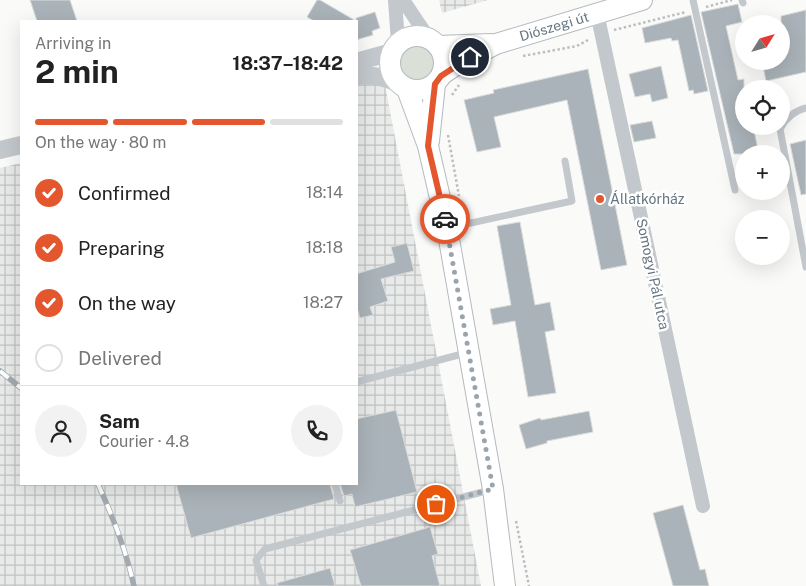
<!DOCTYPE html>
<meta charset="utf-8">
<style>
body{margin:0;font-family:"Public Sans",sans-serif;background:#f2f2f2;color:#222;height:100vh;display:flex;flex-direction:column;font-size:19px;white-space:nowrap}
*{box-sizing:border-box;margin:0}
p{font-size:16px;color:#767676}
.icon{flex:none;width:28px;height:28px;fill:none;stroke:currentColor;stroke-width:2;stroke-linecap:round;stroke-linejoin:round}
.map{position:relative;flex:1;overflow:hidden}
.drawer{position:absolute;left:20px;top:20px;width:338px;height:465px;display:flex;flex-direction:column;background:#fff;border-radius:0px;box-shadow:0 5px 20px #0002}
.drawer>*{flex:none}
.needle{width:32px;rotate:53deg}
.buttons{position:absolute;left:735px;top:15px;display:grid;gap:10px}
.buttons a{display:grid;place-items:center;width:55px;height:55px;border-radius:50%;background:#fff;box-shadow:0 5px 20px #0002;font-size:25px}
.pin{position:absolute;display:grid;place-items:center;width:42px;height:42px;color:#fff;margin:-21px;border:2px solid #fff;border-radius:50%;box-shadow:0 1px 5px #0007}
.courier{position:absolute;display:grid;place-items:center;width:50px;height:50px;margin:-25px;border:4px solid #e4572e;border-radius:50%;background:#fff;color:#222;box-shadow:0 1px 6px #0007}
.head em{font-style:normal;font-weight:700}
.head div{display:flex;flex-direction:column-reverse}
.head{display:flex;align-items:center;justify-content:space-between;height:85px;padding:0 15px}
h1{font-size:32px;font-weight:700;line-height:38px}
.bar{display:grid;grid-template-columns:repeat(4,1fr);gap:8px 5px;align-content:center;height:60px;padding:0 15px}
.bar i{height:6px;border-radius:4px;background:#e0e0e0}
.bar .active{background:#e4572e}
.bar p{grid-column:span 4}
.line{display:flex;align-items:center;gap:12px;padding:0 15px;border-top:1px solid #e0e0e0}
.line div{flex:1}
.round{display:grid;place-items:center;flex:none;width:52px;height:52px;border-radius:26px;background:#f2f2f2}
ol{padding:0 15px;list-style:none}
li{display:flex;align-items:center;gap:15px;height:55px}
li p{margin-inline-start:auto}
li .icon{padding:5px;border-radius:50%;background:#e4572e;color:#fff;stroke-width:4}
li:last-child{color:#767676}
li i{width:28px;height:28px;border:2px solid #e0e0e0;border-radius:50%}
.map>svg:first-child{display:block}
.industrial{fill:url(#industrial-grid)}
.grass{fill:#dadfd7}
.building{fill:#aab3b9;stroke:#dcdcda}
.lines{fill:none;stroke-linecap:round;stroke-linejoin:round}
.secondary-casing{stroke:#b3babf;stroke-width:22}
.path{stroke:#bbbfc2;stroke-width:2.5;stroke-dasharray:2.5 2.5;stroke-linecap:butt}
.service{stroke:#c3c8cc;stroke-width:7}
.minor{stroke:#c3c8cc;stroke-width:14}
.tertiary{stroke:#c3c8cc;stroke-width:18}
.secondary{stroke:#fff;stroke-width:20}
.rail-casing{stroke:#a2aab0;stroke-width:5.5}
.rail{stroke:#fff;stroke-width:4;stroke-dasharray:11;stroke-linecap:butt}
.done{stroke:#99a4ac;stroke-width:5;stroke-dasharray:0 9}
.route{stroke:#e4572e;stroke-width:6}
.poi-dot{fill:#e4572e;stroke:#fff;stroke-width:2}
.labels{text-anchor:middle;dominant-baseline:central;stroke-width:5;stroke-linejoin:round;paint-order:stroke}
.street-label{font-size:14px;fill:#657683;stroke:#fff}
.poi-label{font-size:14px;fill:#657683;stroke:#fff;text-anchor:start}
</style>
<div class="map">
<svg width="806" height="586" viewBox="0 0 806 586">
<defs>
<pattern id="industrial-grid" width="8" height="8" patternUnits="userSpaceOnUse" patternTransform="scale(1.25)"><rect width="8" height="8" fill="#e8e9e9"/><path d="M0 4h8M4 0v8" fill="none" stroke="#c0c1c2"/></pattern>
</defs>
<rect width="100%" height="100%" fill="#fafaf8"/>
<path class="industrial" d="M439 0H488L442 13Z
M358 82 385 85 481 586H0V168L21 163V484H356V87Z"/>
<path class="grass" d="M398 64a18 18 0 1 1 36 0a18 18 0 1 1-36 0Z"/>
<path class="building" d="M30 0H70L77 21H37Z
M317 0H320L356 21H314L307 17Z
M738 4 742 22 726 26 738 80 744 79V126H753L759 154H734L701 12Z
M806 10V72L766 81 762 61H781V16Z
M375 12 380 28 372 31 373 35 356 40V18Z
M691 15 708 91 694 94 693 90 689 91 678 40 672 41 671 38 645 43 642 28Z
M661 66 668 98 652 102 650 94 635 97 629 74Z
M588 69 627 265 601 270 567 100 494 117 501 147 477 152 464 100 494 93 493 90Z
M652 121 656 138 634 142 630 125Z
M806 140V194L801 195 790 144Z
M520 222 535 305 550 302 555 330 545 332 556 393 528 397 515 321 493 325 490 309 511 305 497 226Z
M407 243 414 271 381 279 388 301 370 307 373 315 360 318 356 304V274L395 262 391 247Z
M396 410 417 492 355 507 352 494 344 496 340 484H356V419Z
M589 411 593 432 547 441V443L526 449 519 425 540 418 541 420Z
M176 484H330L334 499 191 538Z
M683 505 700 570 705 569 709 586H673L653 513Z
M430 527 438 554 432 556 440 586H361L350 550Z
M330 568 335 586H278L277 583Z"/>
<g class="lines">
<g class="secondary-casing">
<g id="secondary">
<circle cx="417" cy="63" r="27"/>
<path d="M438 46 491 44"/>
<path id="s1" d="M441 75 456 65 496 44 642 0"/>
<path d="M407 89 428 146 447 228 493 489 505 586"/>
<path d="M429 141 435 84"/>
</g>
</g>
<path class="path" d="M706 7 732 0
M614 30 686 12
M523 56 577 46 588 40
M452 95 459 85
M448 135 459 196
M516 521 529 586"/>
<path class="service" d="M693 0 735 190
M742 0 743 3
M806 108C794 111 786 118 780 129L806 267
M448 228 572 201 565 161
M356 382 466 353
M335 484 340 501
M264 586 256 560 265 549 490 490"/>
<path class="minor" d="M395 0 398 43
M403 0 429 39
M597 13 703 506"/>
<path class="tertiary" d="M356 62 392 52
M356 76C372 74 383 77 398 83
M0 150 21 145"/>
<use href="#secondary" class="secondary"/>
<g class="rail-casing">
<path id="rail" d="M0 371 21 388
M98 484C113 517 126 550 134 586"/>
</g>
<use href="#rail" class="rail"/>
</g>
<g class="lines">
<path class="done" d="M436 504 493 489 445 219"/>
<path class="route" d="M445 219 428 146 435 84 441 76 470 57"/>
</g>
<circle class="poi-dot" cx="600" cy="199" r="5"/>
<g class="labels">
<g class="street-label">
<text stroke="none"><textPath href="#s1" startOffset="124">Diószegi út</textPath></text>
<text transform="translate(653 274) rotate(78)">Somogyi Pál utca</text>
</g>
<g class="poi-label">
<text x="610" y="199">Állatkórház</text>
</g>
</g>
</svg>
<div class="buttons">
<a><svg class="needle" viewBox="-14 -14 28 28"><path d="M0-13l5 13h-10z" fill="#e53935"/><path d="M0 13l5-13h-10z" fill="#767676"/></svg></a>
<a><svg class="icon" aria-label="locate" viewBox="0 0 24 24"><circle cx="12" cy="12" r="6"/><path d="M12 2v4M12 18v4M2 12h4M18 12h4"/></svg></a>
<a>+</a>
<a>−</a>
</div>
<div class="pin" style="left:436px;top:504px;background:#ea580c"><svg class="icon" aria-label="bag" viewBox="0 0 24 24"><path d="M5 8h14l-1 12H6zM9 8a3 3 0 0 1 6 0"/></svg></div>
<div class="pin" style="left:470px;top:57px;background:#1f2937"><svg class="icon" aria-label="home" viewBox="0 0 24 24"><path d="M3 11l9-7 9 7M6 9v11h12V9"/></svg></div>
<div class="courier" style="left:445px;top:219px"><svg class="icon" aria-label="car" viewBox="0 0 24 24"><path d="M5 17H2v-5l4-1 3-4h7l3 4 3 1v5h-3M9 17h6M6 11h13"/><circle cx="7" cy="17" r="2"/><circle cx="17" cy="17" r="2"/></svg></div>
<section class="drawer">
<div class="head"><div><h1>2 min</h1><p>Arriving in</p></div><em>18:37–18:42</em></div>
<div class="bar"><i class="active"></i><i class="active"></i><i class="active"></i><i></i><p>On the way · 80 m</p></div>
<ol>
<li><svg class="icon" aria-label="check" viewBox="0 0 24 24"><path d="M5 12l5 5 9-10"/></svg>Confirmed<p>18:14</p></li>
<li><svg class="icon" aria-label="check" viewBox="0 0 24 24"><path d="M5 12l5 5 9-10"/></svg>Preparing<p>18:18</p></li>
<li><svg class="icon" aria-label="check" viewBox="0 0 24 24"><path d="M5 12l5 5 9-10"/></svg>On the way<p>18:27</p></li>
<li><i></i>Delivered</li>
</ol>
<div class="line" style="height:90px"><a class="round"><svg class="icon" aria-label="person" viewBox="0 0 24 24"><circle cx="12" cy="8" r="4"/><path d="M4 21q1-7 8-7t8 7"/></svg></a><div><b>Sam</b><p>Courier · 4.8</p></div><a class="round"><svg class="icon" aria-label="phone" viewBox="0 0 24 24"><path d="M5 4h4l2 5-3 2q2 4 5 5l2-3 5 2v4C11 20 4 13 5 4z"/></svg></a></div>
</section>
</div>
